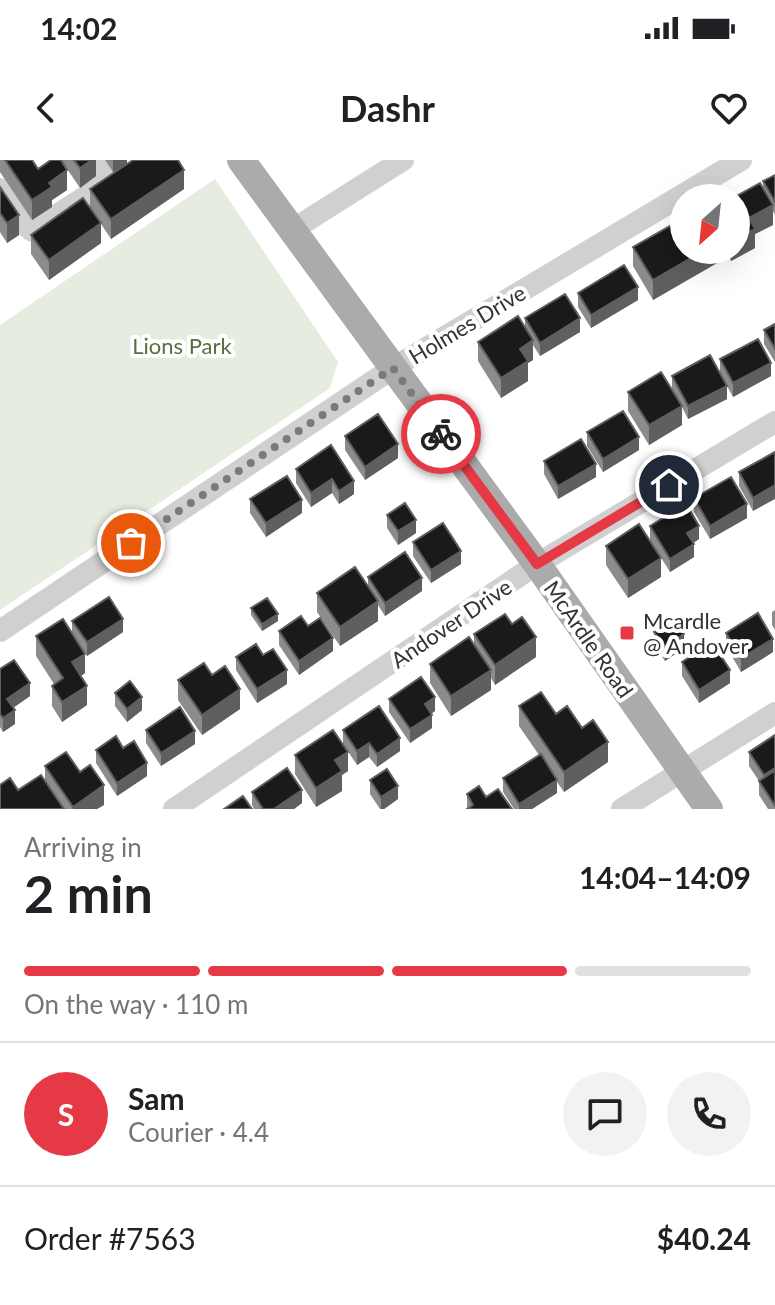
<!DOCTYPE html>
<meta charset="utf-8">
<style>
body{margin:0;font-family:Lato,sans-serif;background:#f2f2f2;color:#202124;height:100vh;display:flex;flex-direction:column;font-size:30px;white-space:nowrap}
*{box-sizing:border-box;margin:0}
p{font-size:26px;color:#757577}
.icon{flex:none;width:44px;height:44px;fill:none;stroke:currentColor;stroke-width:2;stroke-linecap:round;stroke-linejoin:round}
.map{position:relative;height:649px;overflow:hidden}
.drawer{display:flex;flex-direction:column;background:#fff;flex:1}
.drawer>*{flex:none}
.needle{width:52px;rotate:207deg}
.controls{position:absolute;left:670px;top:24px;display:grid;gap:16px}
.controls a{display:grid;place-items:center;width:80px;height:80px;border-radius:50%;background:#fff;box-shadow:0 8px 32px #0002;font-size:40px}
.pin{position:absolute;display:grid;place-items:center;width:68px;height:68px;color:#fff;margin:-34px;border:4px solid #fff;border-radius:50%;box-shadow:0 2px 8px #0007}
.courier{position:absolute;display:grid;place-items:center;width:80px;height:80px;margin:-40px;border:6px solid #e63946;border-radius:50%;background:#fff;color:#222;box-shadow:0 2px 10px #0007}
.headline em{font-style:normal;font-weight:700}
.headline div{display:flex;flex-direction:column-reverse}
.headline{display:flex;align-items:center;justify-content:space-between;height:136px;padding:0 24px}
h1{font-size:52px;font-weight:700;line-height:60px}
.bar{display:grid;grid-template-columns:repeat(4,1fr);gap:12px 8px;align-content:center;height:96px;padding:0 24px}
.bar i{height:10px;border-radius:6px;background:#e0e0e0}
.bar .current{background:#e63946}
.bar p{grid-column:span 4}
.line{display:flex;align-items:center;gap:20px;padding:0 24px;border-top:2px solid #e0e0e0}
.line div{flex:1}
.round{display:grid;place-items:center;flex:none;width:84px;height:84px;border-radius:42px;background:#f2f2f2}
.status{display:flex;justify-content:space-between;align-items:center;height:56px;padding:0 40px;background:#fff;direction:ltr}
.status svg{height:22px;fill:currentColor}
header{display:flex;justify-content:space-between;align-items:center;height:104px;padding:0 24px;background:#fff;font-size:36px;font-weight:700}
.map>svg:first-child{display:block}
.green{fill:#e6ecdf}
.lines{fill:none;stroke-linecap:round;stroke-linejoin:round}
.minor{stroke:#d0d0d0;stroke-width:22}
.major{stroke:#ababab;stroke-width:28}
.wall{fill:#8c8c8c}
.shaded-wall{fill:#5f5f5f}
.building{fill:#1a1a1a;stroke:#5f5f5f;stroke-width:2}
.done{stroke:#7a7a7a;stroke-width:8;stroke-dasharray:0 14.4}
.route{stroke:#e63946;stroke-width:10}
.poi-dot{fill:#e63946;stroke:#fff;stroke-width:3}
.labels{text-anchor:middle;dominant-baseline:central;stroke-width:8;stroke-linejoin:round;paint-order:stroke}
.street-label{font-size:22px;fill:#333;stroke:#fff}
.park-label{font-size:22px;fill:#56703f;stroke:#fff}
.poi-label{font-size:22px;fill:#333;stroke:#fff;text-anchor:start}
</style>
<div class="status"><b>14:02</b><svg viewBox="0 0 49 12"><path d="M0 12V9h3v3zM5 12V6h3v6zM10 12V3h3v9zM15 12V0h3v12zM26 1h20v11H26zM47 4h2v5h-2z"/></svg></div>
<header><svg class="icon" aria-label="back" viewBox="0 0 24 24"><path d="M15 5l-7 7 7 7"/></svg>Dashr<svg class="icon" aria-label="heart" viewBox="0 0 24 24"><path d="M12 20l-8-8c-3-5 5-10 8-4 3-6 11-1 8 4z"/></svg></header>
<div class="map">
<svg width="775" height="649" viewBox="0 0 775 649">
<rect width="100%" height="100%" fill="#fff"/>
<path class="green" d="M215 19 338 202 330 228 0 450V165Z"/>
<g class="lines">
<path class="minor" d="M0 29 25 65 32 71 102 26 107 16 97 0
M292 70 403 0
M0 471 393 208 741 0
M174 649 537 404 775 262
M622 649 775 553"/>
<path class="major" d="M241 0 537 404 709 649"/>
</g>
<path class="wall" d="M0 0H32L38 9 67 30 52 40V47L32 60 0 12Z
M61 0H96V16L80 28Z
M105 0H127V4L113 12Z
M775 15V55L773 51V65L755 74V88L731 101 725 90H736L763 28V21Z
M0 27 19 75 7 83 0 72Z
M90 29H184L111 79 101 64V83L49 120 31 94V75L90 48Z
M633 87 717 90V103L653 140 633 106Z
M578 133 638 140 591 168 578 147Z
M525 158 580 172 540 196 533 185V200L528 203V221L501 238 478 201V182L525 168Z
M775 164V202L764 184V170Z
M720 199 771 216 733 237 720 213Z
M672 216 727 239 688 259 682 247V265L649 285 628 251V232L672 229Z
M587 272 639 290 603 312 587 286Z
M345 276 398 298 365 320 345 290Z
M331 285 354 334 339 344 332 333 311 347 296 323V309Z
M775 292 753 351 739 326V312Z
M544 301 596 317 558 339 544 314Z
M694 338 747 358 710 379 694 352Z
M250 339 302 353 266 377 250 353Z
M387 355 416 373 398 385 387 368Z
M650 366 699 379 693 383 694 397 670 412 650 380Z
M413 382 461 404 431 423 413 396Z
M606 386 661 417 628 438 606 405Z
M368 417 422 431 385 456 378 445V461L340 486 317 452V433L368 426Z
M251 448 278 461 262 471 251 455Z
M775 450V470L772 465V452Z
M72 461 123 472 87 496 72 474Z
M308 466 333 491 299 515 279 485V471Z
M654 472 684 488 665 501 654 485Z
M726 473 773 492 741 512 726 486Z
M474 474 536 497 495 525 491 518V530L451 556 430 523V504L474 486Z
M36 476 85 513 81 516 87 545 62 562 52 546V526L54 524 36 496Z
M263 495 287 524 257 543 236 510V497Z
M682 502 730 523 699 543 682 516Z
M0 509 30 536 13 548 15 564 3 572 0 567Z
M212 515 240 549 202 575 178 540V520Z
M115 533 142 550 127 562 115 546Z
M389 539 435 551 431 554 432 568 410 583 389 552Z
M519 546 556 554 582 568 608 602 564 632 557 622V633L532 649H514L503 632V618L539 595 519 566Z
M146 570 195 584 161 606 146 583Z
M343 570 400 591 377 607 369 597 357 605 343 584Z
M775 575V649H768L759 635V621L749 606V592Z
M123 588 147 616 117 636 96 603V590Z
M295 595 348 611 342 615V631L316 647 295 614Z
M45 606 80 612 104 645 97 649H0L18 630 45 621Z
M370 620 398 639 384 649H380L370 634Z
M252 632 302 643 294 649H254L252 645Z
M467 634 486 637 467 649Z"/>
<path class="shaded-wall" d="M92 0H96V16L80 28V8Z
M113 0H127V4L113 12Z
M67 10V30L52 40V47L32 60V40L49 23Z
M184 10V29L111 79V59Z
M773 45V65L755 74V88L731 101V90H736V79L749 58Z
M19 55V75L7 83V63Z
M101 63V83L49 120V100Z
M705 90H717V103L653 140V120Z
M638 127V140L591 168V155Z
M580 158V172L540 196V183Z
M533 180V200L528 203V221L501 238V218L520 189Z
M771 203V216L733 237V223Z
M727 226V239L688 259V246Z
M682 246V265L649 285V265Z
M639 277V290L603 312V299Z
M398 284V298L365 320V307Z
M596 304V317L558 339V326Z
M332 319V333L311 347V333Z
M354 321V334L339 344V331Z
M775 325V339L753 351V338Z
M302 340V353L266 377V363Z
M747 344V358L710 379V366Z
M416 360V373L398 385V371Z
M699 366V379L687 387V373Z
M694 384V397L670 412V399Z
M461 391V404L431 423V410Z
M661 398V417L628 438V419Z
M422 418V431L385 456V443Z
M378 441V461L340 486V467Z
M278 454V461L262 471V464Z
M123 459V472L87 496V482Z
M684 474V488L665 501V487Z
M536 477V497L495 525V505Z
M333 478V491L299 515V501Z
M773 479V492L741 512V498Z
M85 494V513L72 522V502Z
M287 510V524L257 543V529Z
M491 510V530L451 556V536Z
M730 510V523L699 543V530Z
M30 523V536L7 552V539Z
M87 526V545L62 562V542Z
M240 529V549L202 575V555Z
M142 537V550L127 562V549Z
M435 537V551L425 558V544Z
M15 550V564L3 572V558Z
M432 555V568L410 583V569Z
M195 571V584L161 606V593Z
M400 578V591L377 607V594Z
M608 582V602L564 632V612Z
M369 583V597L357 605V591Z
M348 592V611L342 615V631L316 647V628L335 600Z
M147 603V616L117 636V623Z
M557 620V633L532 649H519V644Z
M104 625V645L97 649H73V647Z
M398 626V639L384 649H381V637Z
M302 630V643L294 649H274Z"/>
<path class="building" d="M5 0H32L38 9 51 0H61L67 10 49 23 52 27 32 40Z
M74 0H92L80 8Z
M133 0H178L184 10 111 59 90 29Z
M775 15V42L763 21Z
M760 23 773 45 749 58 755 69 736 79V38H733Z
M0 27 19 55 7 63 0 53Z
M83 38 101 63 49 100 31 75Z
M684 58V90H705L653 120 633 87Z
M624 105 638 127 591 155 578 133Z
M565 134 580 158 540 183 525 158Z
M518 156 533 180 520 189 528 201 501 218 478 182Z
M775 164V189L764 170Z
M758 179 771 203 733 223 720 199Z
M710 195 727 226 688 246 672 216Z
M661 212 682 246 649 265 628 232Z
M623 251 639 277 603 299 587 272Z
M378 254 398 284 365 307 345 276Z
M581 279 596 304 558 326 544 301Z
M331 285 354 321 339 331 332 319 311 333 296 309Z
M775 292V325L753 338 739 312Z
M287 316 302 340 266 363 250 339Z
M731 317 747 344 710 366 694 338Z
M405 343 416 360 398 371 387 355Z
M686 344 699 366 687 373 694 384 670 399 650 366Z
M443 363 461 391 431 410 413 382Z
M639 364 661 398 628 419 606 386Z
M405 392 422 418 385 443 368 417Z
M355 407 378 441 340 467 317 433Z
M109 437 123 459 87 482 72 461Z
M267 438 278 454 262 464 251 448Z
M758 453 773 479 741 498 726 473Z
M505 454 512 464 522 457 536 477 495 505 474 474Z
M301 456 308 466 320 458 333 478 299 501 279 471Z
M673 458 684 474 665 487 654 472Z
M63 459 85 494 72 502 87 526 62 542 52 526 63 518 36 476Z
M469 477 491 510 451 536 430 504Z
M712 482 730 510 699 530 682 502Z
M256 484 263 495 273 489 287 510 257 529 236 497Z
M14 500 30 523 7 539 15 550 3 558 0 554V509Z
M204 503 212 515 225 506 240 529 202 555 178 520Z
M421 517 435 537 425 544 432 555 410 569 389 539Z
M130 521 142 537 127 549 115 533Z
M541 532 556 554 567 546 582 568 593 560 608 582 564 612 519 546Z
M379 546 400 578 377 594 369 583 357 591 343 570Z
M180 547 195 571 161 593 146 570Z
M333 570 348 592 335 600 342 611 316 628 295 595Z
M775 575V608L764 615 749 592Z
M116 576 123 588 134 581 147 603 117 623 96 590Z
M66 592 80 612 90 605 104 625 73 647 45 606Z
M541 594 557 620 519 644 503 618Z
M287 608 302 630 274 649H263L252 632Z
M387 609 398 626 381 637 370 620Z
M774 611H775V646L759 621Z
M41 615 64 649H0V625L10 618 18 630Z
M479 626 486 637 498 629 512 649H467L473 645 467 634Z
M243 636 252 649H224Z"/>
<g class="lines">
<path class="done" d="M131 383 393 208 441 274"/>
<path class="route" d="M441 274 537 404 669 325"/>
</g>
<rect class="poi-dot" x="619" y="465" width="16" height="16" rx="4"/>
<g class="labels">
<g class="street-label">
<text transform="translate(467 164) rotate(-31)">Holmes Drive</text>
<text transform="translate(451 463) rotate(-34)">Andover Drive</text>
<text transform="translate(589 479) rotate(55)">McArdle Road</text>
</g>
<g class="park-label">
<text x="182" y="185">Lions Park</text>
</g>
<g class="poi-label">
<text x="643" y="460">Mcardle<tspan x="643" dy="25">@ Andover</tspan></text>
</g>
</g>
</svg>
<div class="controls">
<a><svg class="needle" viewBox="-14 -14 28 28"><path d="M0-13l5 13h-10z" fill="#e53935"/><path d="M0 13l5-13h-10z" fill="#757577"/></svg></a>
</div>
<div class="pin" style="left:131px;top:383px;background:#ea580c"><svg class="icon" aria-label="bag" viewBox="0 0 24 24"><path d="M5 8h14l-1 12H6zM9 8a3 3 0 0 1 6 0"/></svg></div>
<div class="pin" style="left:669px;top:325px;background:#1f2937"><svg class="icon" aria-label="home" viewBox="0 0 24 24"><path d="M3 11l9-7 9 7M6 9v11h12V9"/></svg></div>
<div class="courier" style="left:441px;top:274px"><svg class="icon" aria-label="bike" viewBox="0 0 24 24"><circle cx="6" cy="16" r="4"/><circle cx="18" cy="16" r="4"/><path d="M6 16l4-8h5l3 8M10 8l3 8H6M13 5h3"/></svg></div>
</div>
<section class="drawer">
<div class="headline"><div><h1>2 min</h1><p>Arriving in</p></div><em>14:04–14:09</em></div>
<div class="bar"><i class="current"></i><i class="current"></i><i class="current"></i><i></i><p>On the way · 110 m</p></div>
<div class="line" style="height:144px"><b class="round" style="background:#e63946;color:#fff">S</b><div><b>Sam</b><p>Courier · 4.4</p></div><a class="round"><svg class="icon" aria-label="chat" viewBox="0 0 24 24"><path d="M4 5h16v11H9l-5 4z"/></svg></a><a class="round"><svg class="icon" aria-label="phone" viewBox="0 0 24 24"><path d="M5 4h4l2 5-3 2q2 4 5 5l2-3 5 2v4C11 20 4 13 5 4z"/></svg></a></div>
<div class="line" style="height:104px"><div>Order #7563</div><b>$40.24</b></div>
</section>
